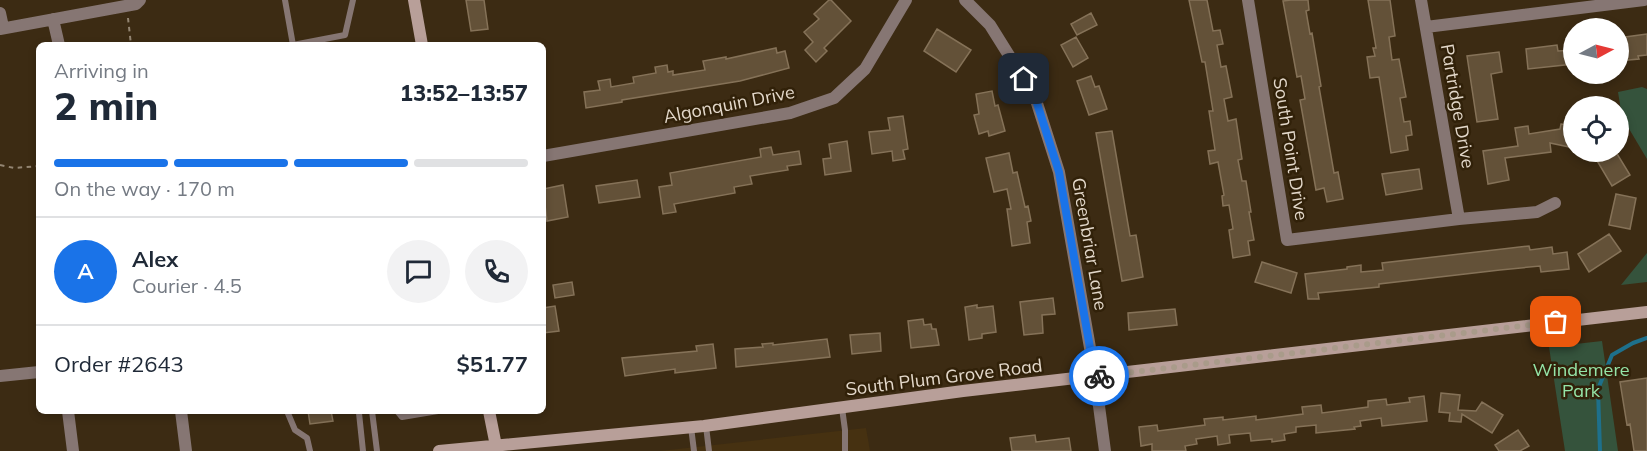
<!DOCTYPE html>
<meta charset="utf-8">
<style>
body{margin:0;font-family:Mulish,sans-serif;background:#f2f2f3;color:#1f2937;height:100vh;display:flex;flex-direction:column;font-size:22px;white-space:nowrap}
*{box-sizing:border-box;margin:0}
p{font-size:20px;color:#747a83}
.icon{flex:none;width:33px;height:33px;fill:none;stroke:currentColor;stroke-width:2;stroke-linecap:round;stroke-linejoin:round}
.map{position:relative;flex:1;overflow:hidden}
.panel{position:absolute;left:36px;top:42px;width:510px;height:372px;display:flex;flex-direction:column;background:#fff;border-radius:9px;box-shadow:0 3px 9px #0003}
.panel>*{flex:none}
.needle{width:39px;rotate:83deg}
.buttons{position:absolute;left:1563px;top:18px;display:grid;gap:12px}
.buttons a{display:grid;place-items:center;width:66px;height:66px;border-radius:50%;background:#fff;box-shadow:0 3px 9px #0003;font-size:30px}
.pin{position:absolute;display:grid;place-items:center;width:51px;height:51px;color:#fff;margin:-26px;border-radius:12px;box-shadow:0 3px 9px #0006}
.courier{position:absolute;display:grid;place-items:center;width:60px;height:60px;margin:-30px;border:4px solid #1a73e8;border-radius:50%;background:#fff;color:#222;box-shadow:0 2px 8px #0007}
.headline em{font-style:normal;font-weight:800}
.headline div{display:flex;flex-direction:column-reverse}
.headline{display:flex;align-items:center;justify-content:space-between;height:102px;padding:0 18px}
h1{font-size:39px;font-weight:800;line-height:45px}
.bar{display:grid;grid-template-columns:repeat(4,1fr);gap:9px 6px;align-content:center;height:72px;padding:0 18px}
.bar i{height:8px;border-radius:4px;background:#e0e1e3}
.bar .active{background:#1a73e8}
.bar p{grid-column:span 4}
.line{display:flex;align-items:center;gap:15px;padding:0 18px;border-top:2px solid #e0e1e3}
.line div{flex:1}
.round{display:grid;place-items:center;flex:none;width:63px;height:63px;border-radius:32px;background:#f2f2f3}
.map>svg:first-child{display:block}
.built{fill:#463111}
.green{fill:#35533c}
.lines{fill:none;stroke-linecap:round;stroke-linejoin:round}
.stream{stroke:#1e708b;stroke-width:4}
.building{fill:#635138;stroke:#857258;stroke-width:1.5}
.path{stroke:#938572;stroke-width:2;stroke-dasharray:4.5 4.5;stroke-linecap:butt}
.lane{stroke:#867673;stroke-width:6}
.street{stroke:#867673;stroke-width:12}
.secondary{stroke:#b89f99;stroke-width:12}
.done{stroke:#a99b8a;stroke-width:6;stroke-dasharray:0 10.8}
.route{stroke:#1a73e8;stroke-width:8}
.labels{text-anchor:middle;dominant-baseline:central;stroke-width:5;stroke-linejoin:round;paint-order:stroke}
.street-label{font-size:18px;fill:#e3d8ca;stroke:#312109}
.park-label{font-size:18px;fill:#95e5a8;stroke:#312109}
</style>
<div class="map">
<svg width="1647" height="451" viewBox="0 0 1647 451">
<rect width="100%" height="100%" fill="#3c2b13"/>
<path class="built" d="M866 428 870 451H660Z"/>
<path class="green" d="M1642 87 1647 89V159L1622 117 1618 92Z
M1647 253V282L1621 285Z
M1602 341 1618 451H1565L1549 347Z"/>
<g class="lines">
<path class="stream" d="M1600 451 1598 389 1612 355 1633 343 1647 338"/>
</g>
<path class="building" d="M466 0H484L488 29 471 31Z
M829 0H831L851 21 824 48 827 51 816 62 805 50 813 42 804 32 819 19 814 14Z
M1189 0H1207L1213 31 1220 30 1223 44 1217 45 1221 67 1226 66 1232 97 1224 99 1228 121 1236 119 1242 159 1238 160 1242 181H1246L1251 212H1249L1254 240 1248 241 1250 255 1233 258 1229 230 1233 229 1229 205 1223 206 1222 196 1224 195 1218 162 1210 164 1208 151 1215 150 1209 111H1213L1205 62H1202Z
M1291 0H1308L1309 10 1306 11 1310 34 1312 33 1321 86 1319 87 1334 173 1338 172 1343 199 1327 202 1324 188 1316 190 1300 100 1305 99 1301 76 1297 77 1283 1Z
M1368 0H1390L1395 36 1389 37 1392 60 1399 59 1406 97 1400 98 1404 122 1410 121 1412 135 1406 136 1408 150 1391 153 1379 77 1370 78 1367 57 1375 56 1373 48H1376Z
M1091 13 1097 25 1077 35 1071 24Z
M937 29 971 50 956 72 924 51Z
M1647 34V55L1638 56 1639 59 1618 61V38Z
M1076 37 1088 58 1073 67 1061 45Z
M1557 45 1558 51 1574 50V64L1528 69 1526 49Z
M776 48 777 53 785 51 789 68 740 81 622 100V102L586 108 584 92 600 90 598 81 610 79 611 87 634 83 633 77 656 73 655 67 667 65 668 72 673 71V75L705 70 703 61 726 57V59Z
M1499 52 1502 72 1491 74 1498 119 1477 122 1467 56Z
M1091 76 1095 87 1099 86 1107 109 1089 115 1077 81Z
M992 91 995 106 998 105 1005 131 989 136 988 131 979 134 974 115 979 114 976 94Z
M903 116 908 149 903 150 905 159 893 161 892 151 872 154 869 132 890 130 888 118Z
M1561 124 1574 126V148L1550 143 1551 152 1505 158 1509 180 1488 184 1483 151 1518 146 1515 128 1528 126 1529 134 1560 129Z
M1112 131 1130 236 1136 235 1143 277 1122 281 1096 133Z
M847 141 851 171 825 175 823 159 831 158 829 144Z
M771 147 773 155 799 151 801 164 787 166 788 170 750 176 752 184 734 187 735 193 674 204 676 212 663 214 659 187 672 185 670 173 761 157 760 149Z
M1608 152H1616L1630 175 1612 186 1596 159Z
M1009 153 1013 173 1017 172 1025 207 1028 206 1031 221 1027 222 1030 243 1012 246 1007 209H1011L1007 189 994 192 986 158Z
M1419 169 1422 189 1386 195 1382 174Z
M637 180 640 197 599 203 596 186Z
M563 185 568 217 547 221 543 189Z
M1616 194 1636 198 1630 229 1609 225Z
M1609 234 1621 251 1589 272 1578 254Z
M1529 246 1530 250 1552 247 1553 254 1567 252 1569 269 1541 272 1540 266 1500 270 1379 284V287L1318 293 1319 299H1308L1305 274 1347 269V267L1361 265V272L1383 270 1382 263Z
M1262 262 1297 273 1291 293 1255 282Z
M572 282 574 295 555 298 553 285Z
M1053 298 1055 314 1042 315 1043 333 1024 335 1020 302Z
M977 305V308L993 306 996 332 982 334V338L969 340 965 307Z
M555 306 559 331 543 333V308Z
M1175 309 1177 325 1129 330 1128 313Z
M923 319 924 325 931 324 932 329H936L939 345 911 348 908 321Z
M880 333 881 351 852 354 850 335Z
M827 339 830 357 736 367 735 349 763 347 762 344 773 343V345Z
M713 344 716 368 675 373V369L625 376 622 358 697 351 696 346Z
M1647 378V451H1634L1630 424 1627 425 1620 382Z
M1441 393 1460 395 1458 410 1476 411 1482 402 1503 415 1492 433 1462 414 1461 422 1449 421 1450 413 1439 412Z
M1424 396 1427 421 1382 426 1381 418 1360 421 1361 426 1354 427 1355 429 1316 433V425L1296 427V432L1284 434 1285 440 1272 442V439L1251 441 1250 433 1229 435 1230 443 1218 445 1217 436 1196 439 1197 444 1185 446 1186 451H1152V444L1141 446 1139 427 1157 425 1158 431 1205 425 1204 419 1223 417V420L1256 416V420L1303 414 1302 407 1321 405 1322 413 1368 407V401L1386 399 1387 405 1410 402 1409 398Z
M308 411H331L333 421 310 424Z
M1518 430 1529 446 1520 451H1499L1495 445Z
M1035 435 1036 442 1069 438 1071 451H1012L1010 438Z"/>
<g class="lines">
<path class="path" d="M128 18 131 45
M0 165 14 168 39 166"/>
<path class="lane" d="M285 0 293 45
M293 45 345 35 353 0
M842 408 845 430V451
M287 411 295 430 307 438 310 451
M357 411 359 413 363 451
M372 411 377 451
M397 411 402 417 438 411
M706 426 709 451
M691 427 694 451"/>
<path class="street" d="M965 0 990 25 1035 97 1059 172 1095 376 1105 451
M1248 0 1287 240 1459 219 1537 212 1555 203
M1421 0 1459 219
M0 13 3 27
M53 19 59 45
M1426 27 1644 0
M0 29 136 4 140 0
M543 156 790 113 834 98 865 69 906 0
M0 376 39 372
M68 411 73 451
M181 411 186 451"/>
<path class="secondary" d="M414 0 422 45
M489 411 497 451
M439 451 704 426 963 391 1647 312"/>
</g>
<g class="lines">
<path class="done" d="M1099 376 1556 322"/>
<path class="route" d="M1024 79 1035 97 1059 172 1095 376H1099"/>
</g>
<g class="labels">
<g class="street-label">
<text transform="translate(729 104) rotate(-11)">Algonquin Drive</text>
<text transform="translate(1458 106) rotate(80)">Partridge Drive</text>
<text transform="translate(1291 149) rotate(81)">South Point Drive</text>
<text transform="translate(1090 244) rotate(80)">Greenbriar Lane</text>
<text transform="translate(944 377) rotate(-7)">South Plum Grove Road</text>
</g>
<g class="park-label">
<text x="1581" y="369">Windemere<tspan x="1581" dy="21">Park</tspan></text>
</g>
</g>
</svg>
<div class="buttons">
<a><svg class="needle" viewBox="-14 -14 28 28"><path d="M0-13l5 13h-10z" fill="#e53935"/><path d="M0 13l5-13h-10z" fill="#747a83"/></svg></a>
<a><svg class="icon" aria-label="locate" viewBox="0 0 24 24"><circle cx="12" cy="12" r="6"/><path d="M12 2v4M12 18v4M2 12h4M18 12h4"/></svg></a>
</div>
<div class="pin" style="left:1556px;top:322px;background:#ea580c"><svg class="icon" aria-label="bag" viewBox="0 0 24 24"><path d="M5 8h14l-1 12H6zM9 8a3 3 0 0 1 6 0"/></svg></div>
<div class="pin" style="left:1024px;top:79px;background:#1f2937"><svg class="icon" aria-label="home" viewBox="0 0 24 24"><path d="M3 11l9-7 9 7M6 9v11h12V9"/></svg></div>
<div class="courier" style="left:1099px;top:376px"><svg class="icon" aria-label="bike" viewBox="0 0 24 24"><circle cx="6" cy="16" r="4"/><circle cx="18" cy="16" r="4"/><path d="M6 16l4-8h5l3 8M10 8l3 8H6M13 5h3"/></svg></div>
<section class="panel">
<div class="headline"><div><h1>2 min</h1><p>Arriving in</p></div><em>13:52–13:57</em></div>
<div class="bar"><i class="active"></i><i class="active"></i><i class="active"></i><i></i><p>On the way · 170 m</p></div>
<div class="line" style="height:108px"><b class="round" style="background:#1a73e8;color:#fff">A</b><div><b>Alex</b><p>Courier · 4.5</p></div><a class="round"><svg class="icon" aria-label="chat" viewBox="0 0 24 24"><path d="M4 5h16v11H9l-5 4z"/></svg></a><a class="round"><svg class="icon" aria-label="phone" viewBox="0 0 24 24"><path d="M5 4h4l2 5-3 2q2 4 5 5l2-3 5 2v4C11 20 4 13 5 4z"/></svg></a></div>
<div class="line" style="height:78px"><div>Order #2643</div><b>$51.77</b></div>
</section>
</div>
